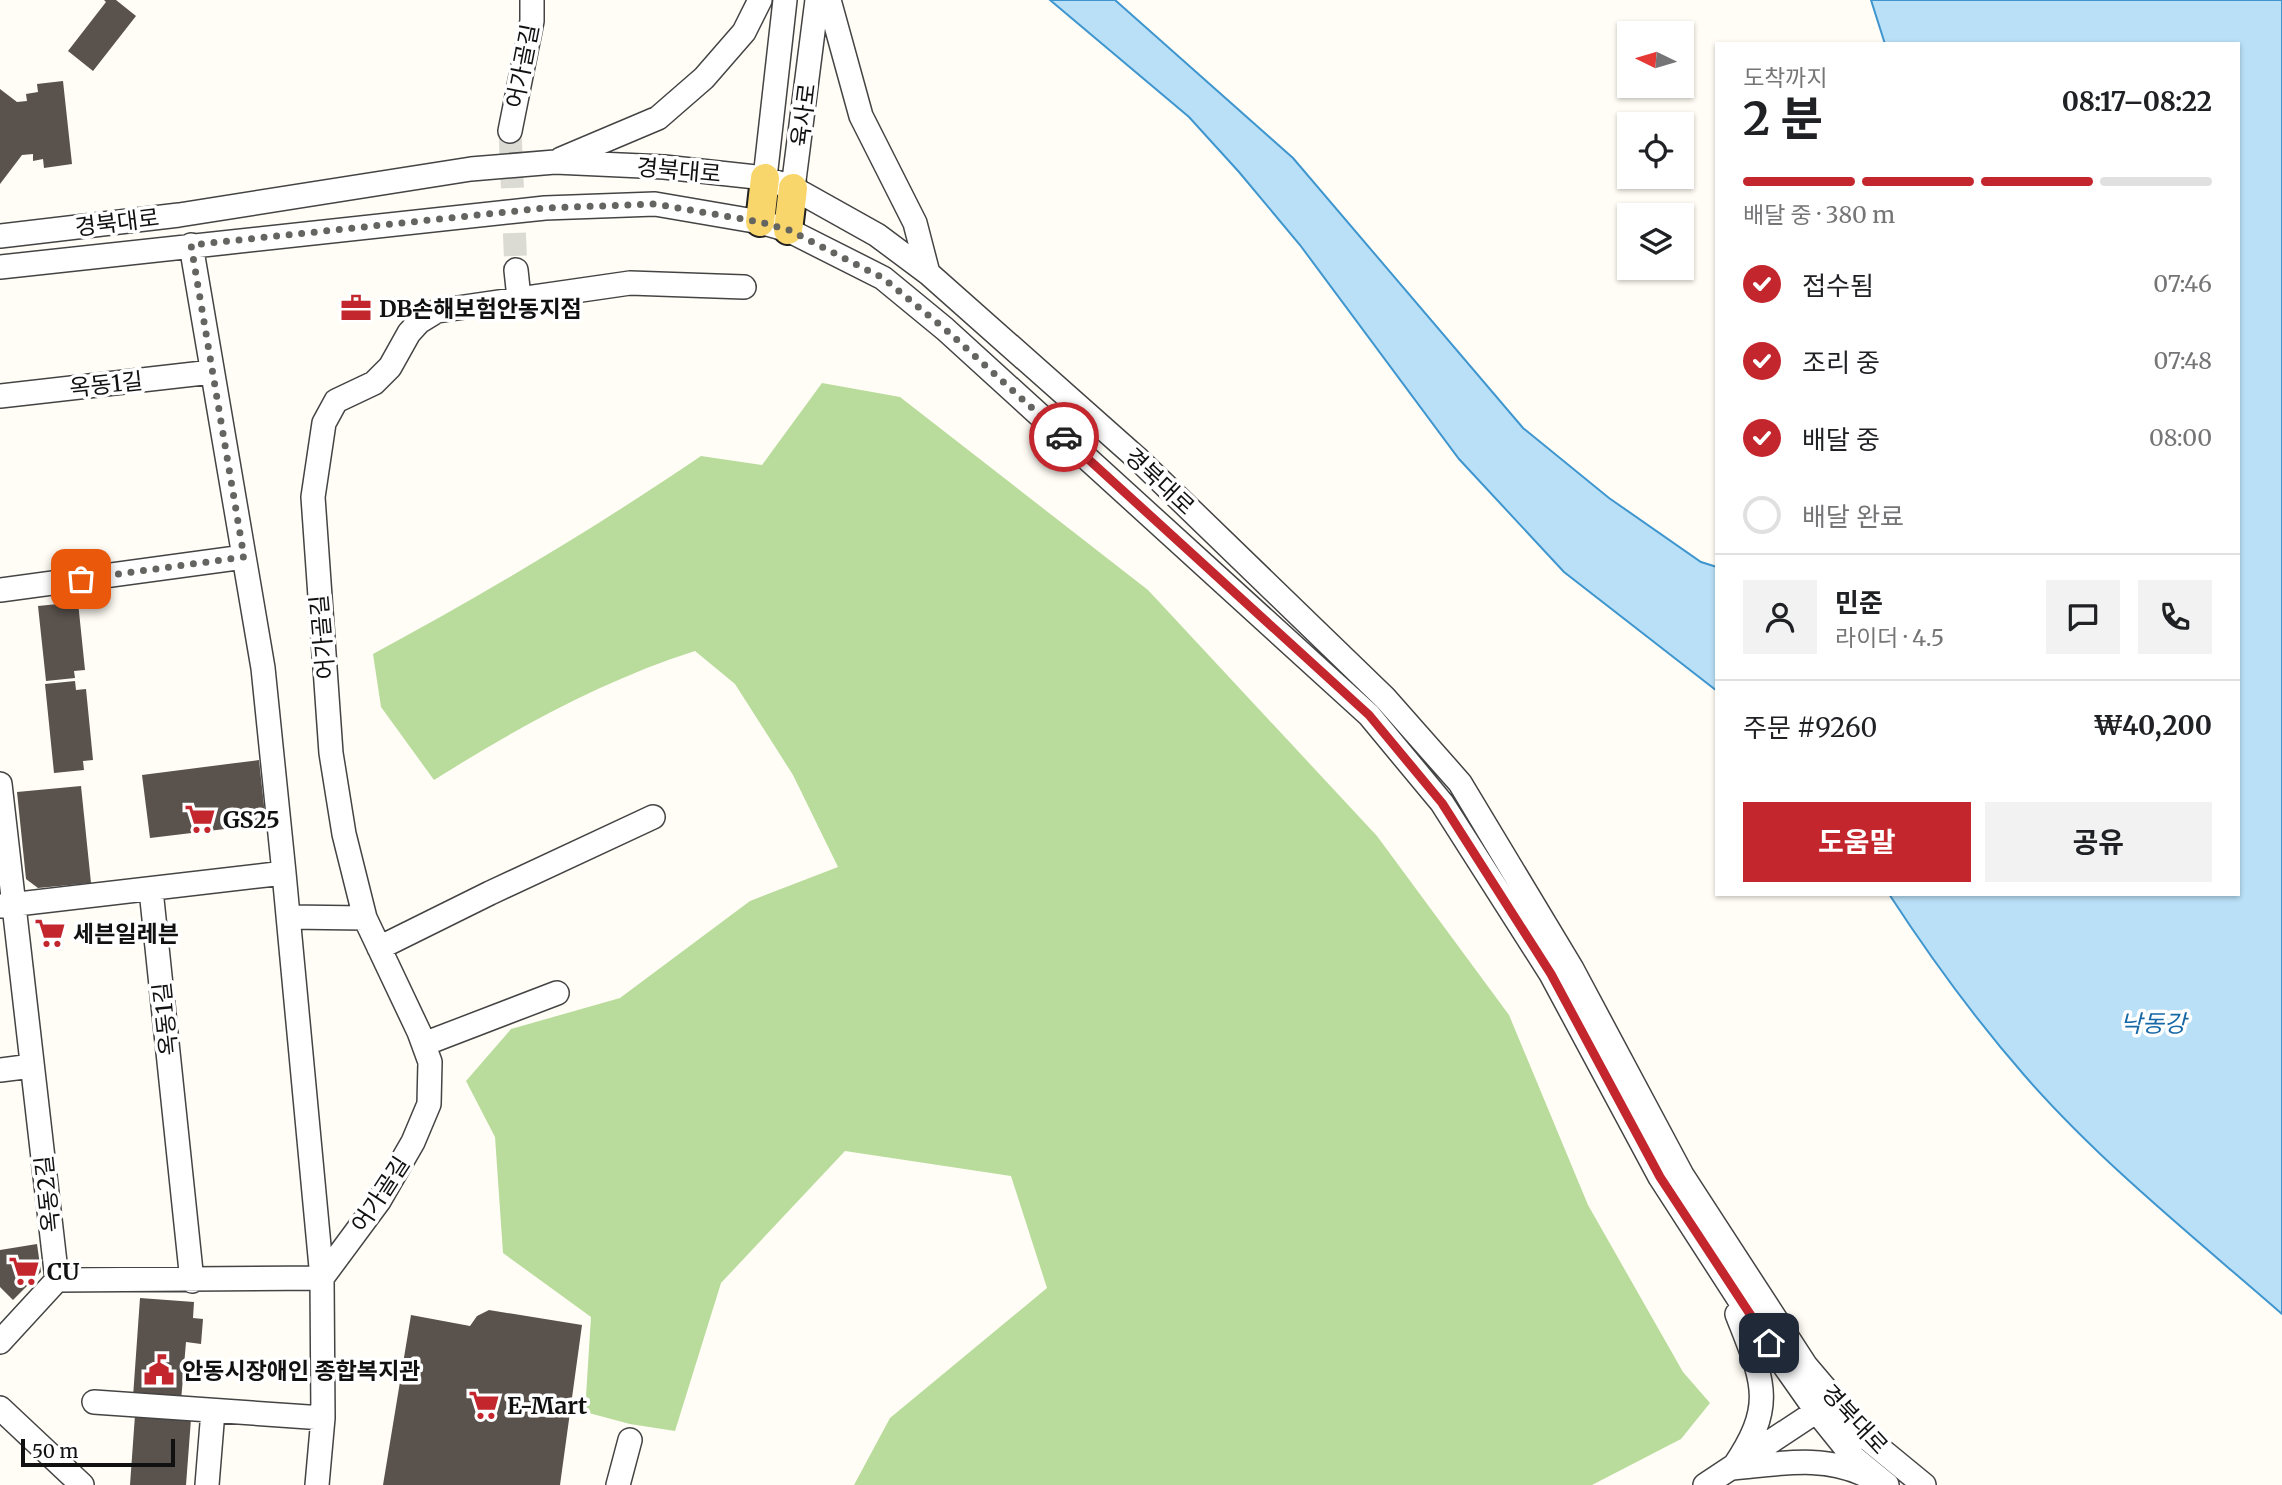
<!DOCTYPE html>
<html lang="ko">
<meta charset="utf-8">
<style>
body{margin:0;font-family:Merriweather,"Noto Sans KR",serif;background:#f2f2f2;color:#202124;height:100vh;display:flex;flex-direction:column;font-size:26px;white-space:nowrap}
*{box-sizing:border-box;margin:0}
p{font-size:23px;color:#757577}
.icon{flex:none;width:38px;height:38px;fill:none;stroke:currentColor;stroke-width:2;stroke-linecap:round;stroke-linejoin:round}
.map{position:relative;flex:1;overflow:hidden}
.panel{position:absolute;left:1715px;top:42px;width:525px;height:854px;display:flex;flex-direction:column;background:#fff;border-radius:0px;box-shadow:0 2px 5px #0004}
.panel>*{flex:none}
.needle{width:46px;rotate:275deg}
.fabs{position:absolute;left:1617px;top:21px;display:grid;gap:14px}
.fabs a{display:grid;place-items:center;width:77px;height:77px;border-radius:0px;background:#fff;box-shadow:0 2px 5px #0004;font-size:35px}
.scale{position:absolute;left:21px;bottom:18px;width:154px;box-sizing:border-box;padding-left:7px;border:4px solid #111;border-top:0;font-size:19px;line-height:24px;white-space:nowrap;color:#111;-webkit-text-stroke:5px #fff;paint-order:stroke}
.pin{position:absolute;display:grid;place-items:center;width:60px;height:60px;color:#fff;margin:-30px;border-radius:14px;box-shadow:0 4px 10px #0006}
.courier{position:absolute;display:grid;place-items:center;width:70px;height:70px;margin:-35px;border:5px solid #c4262e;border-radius:50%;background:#fff;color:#222;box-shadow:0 2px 9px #0007}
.headline em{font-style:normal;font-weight:700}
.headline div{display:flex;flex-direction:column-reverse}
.headline{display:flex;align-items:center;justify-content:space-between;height:119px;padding:0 28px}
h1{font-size:46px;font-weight:700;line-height:52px}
.bar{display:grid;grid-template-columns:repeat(4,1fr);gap:10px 7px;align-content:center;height:84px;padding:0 28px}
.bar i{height:9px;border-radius:5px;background:#e0e0e0}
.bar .active{background:#c4262e}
.bar p{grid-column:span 4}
.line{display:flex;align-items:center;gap:18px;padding:0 28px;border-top:2px solid #e0e0e0}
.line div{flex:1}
.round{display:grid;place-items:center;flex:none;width:74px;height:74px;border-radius:0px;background:#f2f2f2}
ol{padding:0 28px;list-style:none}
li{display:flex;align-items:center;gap:21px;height:77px}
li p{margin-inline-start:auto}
li .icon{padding:7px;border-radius:50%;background:#c4262e;color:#fff;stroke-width:4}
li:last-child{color:#757577}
li i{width:38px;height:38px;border:4px solid #e0e0e0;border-radius:50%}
.button{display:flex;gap:14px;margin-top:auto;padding:14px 28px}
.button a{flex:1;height:80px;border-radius:0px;background:#c4262e;color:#fff;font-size:28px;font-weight:700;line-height:80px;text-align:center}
.button a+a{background:#f2f2f2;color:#202124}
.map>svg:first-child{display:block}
.forest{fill:#b9dc9c}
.water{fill:#b9e0f7;stroke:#3f96cf;stroke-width:2}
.building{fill:#5a524d}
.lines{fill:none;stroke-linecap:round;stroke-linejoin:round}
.minor-tunnel{stroke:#dbdad3;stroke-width:23;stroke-dasharray:23 11;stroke-linecap:butt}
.minor-casing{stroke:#444;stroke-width:26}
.major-casing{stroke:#222;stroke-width:32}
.minor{stroke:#fff;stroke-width:23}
.major{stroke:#f9d66b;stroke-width:28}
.done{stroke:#646461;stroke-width:7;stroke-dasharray:0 12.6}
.route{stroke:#c4262e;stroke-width:9}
.labels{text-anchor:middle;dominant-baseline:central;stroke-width:7;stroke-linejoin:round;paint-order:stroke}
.street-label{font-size:23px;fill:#111;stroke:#fff}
.poi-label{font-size:23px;font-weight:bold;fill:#111;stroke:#fff;text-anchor:start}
.water-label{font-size:24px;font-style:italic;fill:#1768a6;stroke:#fff}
</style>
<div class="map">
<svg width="2282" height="1485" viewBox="0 0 2282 1485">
<rect width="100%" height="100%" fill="#fffdf5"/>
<path class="forest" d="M822 383 900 397 1148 590 1377 836 1509 1015 1588 1205 1683 1372 1710 1403 1681 1439 1592 1485H854L890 1418 1047 1288 1011 1176 845 1151 721 1283 675 1431 630 1424 585 1412 591 1317 503 1253 495 1137 466 1081 511 1029 620 998 750 901 838 867 793 775 735 684 695 651C601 681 517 728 434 780L381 707 373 654C486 593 595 528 701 456L762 465Z"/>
<path class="water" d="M1050 0H1115L1293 158 1523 428 1609 498 1701 562 1717 567V691L1564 572 1459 459 1300 245 1239 172 1189 117Z
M1871 0H2282V1314C2195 1238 2102 1164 2025 1076 1976 1020 1930 957 1889 894H2238V44H1885Z"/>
<path class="building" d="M104 0H116L136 16 93 71 68 51 106 2Z
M63 81 72 164 44 168 43 159 33 161V154L22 155 0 184V89L17 102 27 101 26 94 38 92 37 84Z
M78 602 85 670 74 671 75 678 46 681 38 606Z
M75 681 76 690 86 689 93 760 83 761 84 770 54 773 45 684Z
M259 760 266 824 150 838 142 775Z
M81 786 91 883 38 888 26 879 17 792Z
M37 1244 41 1272 13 1300 0 1287V1250Z
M140 1298 194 1302 193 1318 203 1319 201 1344 186 1342 181 1401 133 1397Z
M489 1310 582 1325 560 1485H383L411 1315 470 1326 477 1316Z
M135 1415 191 1419 186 1485H130Z"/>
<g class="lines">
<path class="minor-tunnel" d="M510 131 516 270"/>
<g class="minor-casing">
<path id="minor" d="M829 0 861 116 915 223 928 273
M510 131 532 21V0
M561 159 658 118 704 78 744 32 760 0
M765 178 785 0
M793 188 817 0
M0 236 179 215 471 169 555 162 664 167 765 178 793 188 877 235 928 273 1139 460 1385 698 1460 783 1572 969 1682 1175 1806 1366 1868 1439 1924 1485
M191 245 263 668 284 873 322 1278 323 1418 317 1485
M0 267 545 208 655 204 760 222 788 230 883 278 945 329 1369 715 1442 803 1551 974 1660 1177 1753 1321 1817 1412 1854 1458 1887 1485
M516 270 519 298
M0 396 212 372
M0 590 244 557
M0 784 57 1280 0 1342
M151 890 192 1281
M0 906 284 873
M289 917 365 918
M379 948 490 893 653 817
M424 1044 557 993
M0 1070 32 1066
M322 1278 379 1201 413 1142 429 1104 430 1062 419 1032 365 918 344 834 331 753 313 497 324 423 336 401 374 383 390 367 409 333 419 322 437 311 630 283 744 287
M57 1280 322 1278
M94 1402 323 1418
M0 1408 82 1485
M1733 1468C1777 1404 1763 1381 1737 1314
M1733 1468C1778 1464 1825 1454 1867 1476
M207 1485 213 1411
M618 1485 630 1440
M1705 1485 1829 1403"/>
</g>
<g class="major-casing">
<path id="major" d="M760 222 765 178
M788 230 793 188"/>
</g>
<use href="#minor" class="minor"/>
<use href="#major" class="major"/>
</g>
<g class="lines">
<path class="done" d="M81 579 244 557 191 245 545 208 655 204 760 222 789 230 883 278 945 329 1064 437"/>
<path class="route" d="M1064 437 1369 715 1442 803 1551 974 1660 1177 1769 1343"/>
</g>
<defs>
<g id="office-bare" transform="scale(2.415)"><path d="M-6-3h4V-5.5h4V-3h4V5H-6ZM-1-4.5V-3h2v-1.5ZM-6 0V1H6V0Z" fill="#c4262e" stroke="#fff" stroke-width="2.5" paint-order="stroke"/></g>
<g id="supermarket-bare" transform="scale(2.415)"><path d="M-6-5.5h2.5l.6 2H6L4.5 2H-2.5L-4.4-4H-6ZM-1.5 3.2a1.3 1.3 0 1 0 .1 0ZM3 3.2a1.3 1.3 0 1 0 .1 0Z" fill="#c4262e" stroke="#fff" stroke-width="2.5" paint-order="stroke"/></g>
<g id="civic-bare" transform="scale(2.415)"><path d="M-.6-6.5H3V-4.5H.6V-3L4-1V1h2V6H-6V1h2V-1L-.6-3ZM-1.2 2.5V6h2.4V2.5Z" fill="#c4262e" stroke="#fff" stroke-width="2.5" paint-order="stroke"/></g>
</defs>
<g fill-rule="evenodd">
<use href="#office-bare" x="356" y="308"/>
<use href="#supermarket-bare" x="200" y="819"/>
<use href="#supermarket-bare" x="50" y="933"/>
<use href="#supermarket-bare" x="24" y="1271"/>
<use href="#civic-bare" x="159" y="1370"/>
<use href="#supermarket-bare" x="484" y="1405"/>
</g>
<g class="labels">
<g class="street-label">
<text transform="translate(522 66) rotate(-79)">어가골길</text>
<text transform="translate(803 115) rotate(-83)">육사로</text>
<text transform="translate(679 170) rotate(5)">경북대로</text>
<text transform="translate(117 222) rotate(-7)">경북대로</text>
<text transform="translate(106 384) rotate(-6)">옥동1길</text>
<text transform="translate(1160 481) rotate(43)">경북대로</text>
<text transform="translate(322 637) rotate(-95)">어가골길</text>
<text transform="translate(165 1019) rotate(-96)">옥동1길</text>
<text transform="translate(47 1194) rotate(-96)">옥동2길</text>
<text transform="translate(380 1194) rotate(-57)">어가골길</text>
<text transform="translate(1855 1419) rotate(47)">경북대로</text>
</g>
<g class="poi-label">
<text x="379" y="308">DB손해보험안동지점</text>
<text x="223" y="819">GS25</text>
<text x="73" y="933">세븐일레븐</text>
<text x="47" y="1271">CU</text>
<text x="182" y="1370">안동시장애인 종합복지관</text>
<text x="507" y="1405">E-Mart</text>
</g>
<g class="water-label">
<text x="2153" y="1023">낙동강</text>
</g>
</g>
</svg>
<div class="fabs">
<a><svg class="needle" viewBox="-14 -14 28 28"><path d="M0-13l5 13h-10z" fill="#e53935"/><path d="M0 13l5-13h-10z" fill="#757577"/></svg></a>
<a><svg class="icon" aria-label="locate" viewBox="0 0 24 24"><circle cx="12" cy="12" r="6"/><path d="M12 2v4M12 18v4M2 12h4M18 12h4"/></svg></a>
<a><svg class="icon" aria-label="layers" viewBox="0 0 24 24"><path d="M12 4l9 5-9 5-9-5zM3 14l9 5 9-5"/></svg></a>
</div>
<div class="scale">50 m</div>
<div class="pin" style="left:81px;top:579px;background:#ea580c"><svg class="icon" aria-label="bag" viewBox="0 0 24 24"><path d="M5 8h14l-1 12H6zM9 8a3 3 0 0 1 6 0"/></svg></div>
<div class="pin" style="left:1769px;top:1343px;background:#1f2937"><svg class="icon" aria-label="home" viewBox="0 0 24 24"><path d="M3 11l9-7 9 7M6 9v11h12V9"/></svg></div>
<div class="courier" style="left:1064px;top:437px"><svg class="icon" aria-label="car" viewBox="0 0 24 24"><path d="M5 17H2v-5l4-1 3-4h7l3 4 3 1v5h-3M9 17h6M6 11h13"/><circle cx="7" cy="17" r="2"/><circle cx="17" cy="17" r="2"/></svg></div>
<section class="panel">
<div class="headline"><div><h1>2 분</h1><p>도착까지</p></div><em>08:17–08:22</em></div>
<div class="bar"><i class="active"></i><i class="active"></i><i class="active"></i><i></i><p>배달 중 · 380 m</p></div>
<ol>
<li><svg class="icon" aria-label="check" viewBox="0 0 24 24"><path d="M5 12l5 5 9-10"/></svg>접수됨<p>07:46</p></li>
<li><svg class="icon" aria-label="check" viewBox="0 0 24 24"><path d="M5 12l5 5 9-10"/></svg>조리 중<p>07:48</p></li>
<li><svg class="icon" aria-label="check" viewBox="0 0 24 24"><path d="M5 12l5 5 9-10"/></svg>배달 중<p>08:00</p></li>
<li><i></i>배달 완료</li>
</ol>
<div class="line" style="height:126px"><a class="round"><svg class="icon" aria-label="person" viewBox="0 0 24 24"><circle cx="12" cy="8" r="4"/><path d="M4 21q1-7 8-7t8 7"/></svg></a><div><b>민준</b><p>라이더 · 4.5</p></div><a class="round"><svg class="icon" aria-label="chat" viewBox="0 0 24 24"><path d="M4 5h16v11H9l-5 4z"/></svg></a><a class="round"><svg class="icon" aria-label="phone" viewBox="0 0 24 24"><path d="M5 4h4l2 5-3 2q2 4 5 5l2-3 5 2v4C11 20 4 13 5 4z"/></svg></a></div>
<div class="line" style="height:91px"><div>주문 #9260</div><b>₩40,200</b></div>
<div class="button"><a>도움말</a><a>공유</a></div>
</section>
</div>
